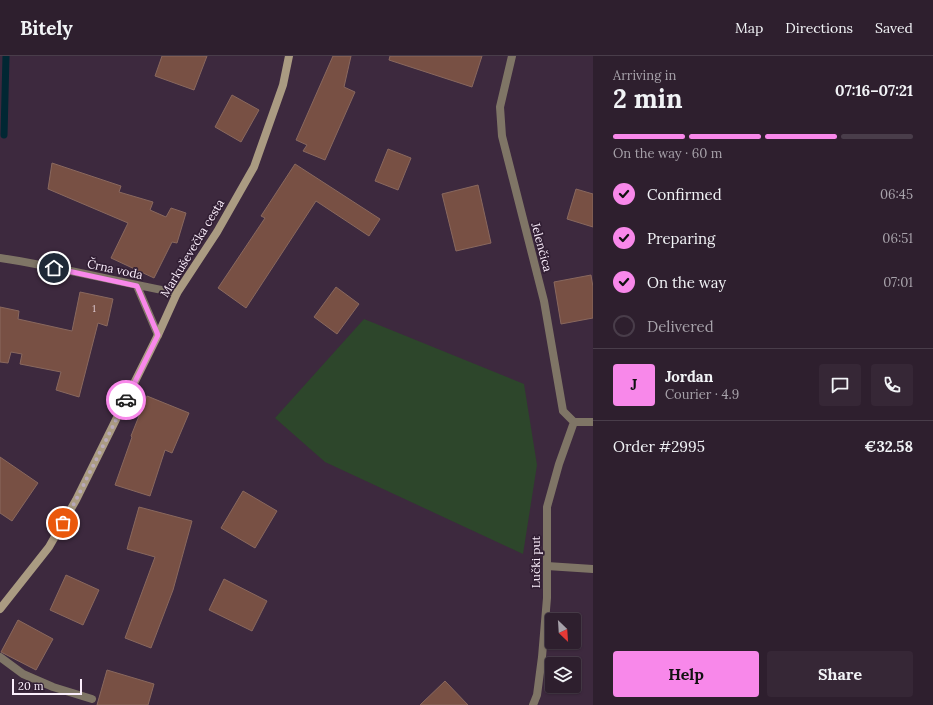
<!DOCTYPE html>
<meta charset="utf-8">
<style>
body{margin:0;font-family:Lora,serif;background:#362736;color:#f1f3f6;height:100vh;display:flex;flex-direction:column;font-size:15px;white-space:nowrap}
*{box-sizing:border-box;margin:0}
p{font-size:13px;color:#a7a2aa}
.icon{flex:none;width:22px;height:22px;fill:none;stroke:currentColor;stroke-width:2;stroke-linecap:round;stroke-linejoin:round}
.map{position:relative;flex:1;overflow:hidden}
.side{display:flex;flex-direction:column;background:#2e1f2e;width:340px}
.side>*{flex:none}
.needle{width:26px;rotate:155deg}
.buttons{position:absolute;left:545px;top:557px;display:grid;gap:8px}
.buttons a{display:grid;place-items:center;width:36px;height:36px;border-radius:4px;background:#2e1f2e;box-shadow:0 1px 3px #0004,0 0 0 1px #493d4a;font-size:20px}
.scale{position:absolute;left:12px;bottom:10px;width:70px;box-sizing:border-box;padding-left:4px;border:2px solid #fbeefc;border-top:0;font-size:11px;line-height:14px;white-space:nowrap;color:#fbeefc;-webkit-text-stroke:3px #321f34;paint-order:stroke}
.pin{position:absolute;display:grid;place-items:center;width:34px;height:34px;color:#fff;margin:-17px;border:2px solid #fff;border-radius:50%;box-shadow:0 1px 4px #0007}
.courier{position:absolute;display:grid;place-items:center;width:40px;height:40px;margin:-20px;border:3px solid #f888ea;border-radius:50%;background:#fff;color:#222;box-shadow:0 1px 5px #0007}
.head em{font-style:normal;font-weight:700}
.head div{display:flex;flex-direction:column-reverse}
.head{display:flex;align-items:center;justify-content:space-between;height:68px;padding:0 20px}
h1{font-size:26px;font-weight:700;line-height:30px}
.bar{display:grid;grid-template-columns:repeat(4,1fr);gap:6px 4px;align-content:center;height:48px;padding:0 20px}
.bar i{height:5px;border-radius:3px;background:#493d4a}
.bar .on{background:#f888ea}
.bar p{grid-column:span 4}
.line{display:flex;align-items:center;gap:10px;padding:0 20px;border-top:1px solid #493d4a}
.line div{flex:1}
.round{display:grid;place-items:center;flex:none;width:42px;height:42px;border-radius:4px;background:#362736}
ol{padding:0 20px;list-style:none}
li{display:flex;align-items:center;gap:12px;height:44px}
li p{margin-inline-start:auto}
li .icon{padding:4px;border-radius:50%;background:#f888ea;color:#111;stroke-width:4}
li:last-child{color:#a7a2aa}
li i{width:22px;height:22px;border:2px solid #493d4a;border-radius:50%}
.button{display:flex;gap:8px;margin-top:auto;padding:8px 20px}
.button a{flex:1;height:46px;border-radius:4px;background:#f888ea;color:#111;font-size:16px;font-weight:700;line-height:46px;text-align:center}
.button a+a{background:#362736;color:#f1f3f6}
header{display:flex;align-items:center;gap:24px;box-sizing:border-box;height:56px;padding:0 20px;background:#2e1f2e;border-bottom:1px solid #493d4a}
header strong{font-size:19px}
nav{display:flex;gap:22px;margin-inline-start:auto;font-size:14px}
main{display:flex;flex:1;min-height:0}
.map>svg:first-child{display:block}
.green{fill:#2d462b}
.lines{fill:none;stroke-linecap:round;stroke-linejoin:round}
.stream{stroke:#012733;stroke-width:7}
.building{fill:#785044;stroke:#89685e}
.lane{stroke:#7f7566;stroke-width:8}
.street{stroke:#7f7566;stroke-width:8}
.secondary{stroke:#aa9b82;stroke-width:8}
.done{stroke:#b8a9ba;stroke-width:4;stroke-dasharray:0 7.2}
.route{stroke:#f888ea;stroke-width:5}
.labels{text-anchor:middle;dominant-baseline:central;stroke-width:3.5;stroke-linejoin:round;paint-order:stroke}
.number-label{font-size:10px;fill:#dac6ce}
.street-label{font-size:12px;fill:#fbeefc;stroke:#321f34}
</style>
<header>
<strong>Bitely</strong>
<nav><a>Map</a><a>Directions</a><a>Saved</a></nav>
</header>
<main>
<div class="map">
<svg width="593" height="649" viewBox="0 0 593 649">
<rect width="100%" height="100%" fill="#3d293e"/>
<path class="green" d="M364 263 524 328 537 409 523 498 325 406 275 362Z"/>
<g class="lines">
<path class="stream" d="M4 79 6 0"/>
</g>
<path class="building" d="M162 0H207L194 34 155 20Z
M333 0H351L344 31 355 36 325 104 303 95 307 89 296 84Z
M390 0H482L472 31 389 4Z
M232 39 259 54 241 86 215 71Z
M388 93 411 102 398 134 375 125Z
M52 107 121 130 119 136 153 146 150 154 166 161 171 152 186 157 177 187 172 186 154 222 111 202 128 167 48 133Z
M295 108 380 163 369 180 316 145 246 252 218 232 265 162 261 160Z
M478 129 491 187 456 195 442 138Z
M576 133 593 138V171L567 163Z
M591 219 593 231V262L561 268 554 226Z
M336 231 359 248 337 278 314 261Z
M80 236 113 243 107 270 98 267 79 341 56 334 61 316 20 308 22 298 11 296 8 307 0 306V251L19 255 18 263 72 275Z
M147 340 189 357 172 397 165 394 150 440 115 429 132 381 131 380Z
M0 401 38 427 12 465 0 457Z
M243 435 277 455 255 492 221 472Z
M139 451 192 465 173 534 151 592 125 582 155 501 127 493Z
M66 519 99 534 83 569 50 554Z
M224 523 267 545 252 575 209 554Z
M18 564 53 583 36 614 1 596Z
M107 614 154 628 148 649H97Z
M445 625 468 649H420Z"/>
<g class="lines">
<path class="lane" d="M547 510 593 513
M0 601 23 618 53 631 92 643"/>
<path class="street" d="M512 0 500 51 502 80 544 245 563 355 574 366H593
M0 202C60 211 118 226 177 237
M137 230 158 279
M533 649 537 639 542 601 547 542V451L559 408 574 366"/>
<path class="secondary" d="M0 553 49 491 76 444 158 279 177 237 217 176 254 111 283 29 289 0"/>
</g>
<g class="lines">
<path class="done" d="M63 467 76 444 126 344"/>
<path class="route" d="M54 212 137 230 158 279 126 344"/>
</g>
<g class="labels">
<g class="number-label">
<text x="94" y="252">1</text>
</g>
<g class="street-label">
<text transform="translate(542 191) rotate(75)">Jelenčica</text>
<text transform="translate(192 192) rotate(-59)">Markuševečka cesta</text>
<text transform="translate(115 213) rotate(12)">Črna voda</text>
<text transform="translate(535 506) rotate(-90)">Lučki put</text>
</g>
</g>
</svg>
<div class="buttons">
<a><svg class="needle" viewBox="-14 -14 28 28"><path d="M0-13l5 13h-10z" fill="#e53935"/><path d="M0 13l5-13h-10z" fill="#a7a2aa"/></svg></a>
<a><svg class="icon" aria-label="layers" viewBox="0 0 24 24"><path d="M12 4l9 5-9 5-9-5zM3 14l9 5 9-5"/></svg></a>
</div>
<div class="scale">20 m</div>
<div class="pin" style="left:63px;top:467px;background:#ea580c"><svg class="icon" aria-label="bag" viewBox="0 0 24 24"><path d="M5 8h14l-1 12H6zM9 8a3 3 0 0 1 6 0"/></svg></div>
<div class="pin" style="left:54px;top:212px;background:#1f2937"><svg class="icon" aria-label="home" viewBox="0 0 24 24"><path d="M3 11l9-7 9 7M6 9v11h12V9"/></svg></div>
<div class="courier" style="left:126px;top:344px"><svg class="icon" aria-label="car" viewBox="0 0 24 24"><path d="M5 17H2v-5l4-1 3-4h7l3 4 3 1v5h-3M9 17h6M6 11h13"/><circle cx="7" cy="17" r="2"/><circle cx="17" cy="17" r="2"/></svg></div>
</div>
<section class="side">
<div class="head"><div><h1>2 min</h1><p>Arriving in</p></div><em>07:16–07:21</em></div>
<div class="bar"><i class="on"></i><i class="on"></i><i class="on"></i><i></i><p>On the way · 60 m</p></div>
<ol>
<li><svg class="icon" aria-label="check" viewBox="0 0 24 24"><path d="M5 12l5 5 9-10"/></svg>Confirmed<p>06:45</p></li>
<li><svg class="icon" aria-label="check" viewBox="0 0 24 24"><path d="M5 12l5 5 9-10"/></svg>Preparing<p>06:51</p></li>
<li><svg class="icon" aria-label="check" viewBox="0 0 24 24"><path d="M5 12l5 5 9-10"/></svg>On the way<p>07:01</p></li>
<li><i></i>Delivered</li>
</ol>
<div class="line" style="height:72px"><b class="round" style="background:#f888ea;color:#111">J</b><div><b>Jordan</b><p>Courier · 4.9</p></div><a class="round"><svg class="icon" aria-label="chat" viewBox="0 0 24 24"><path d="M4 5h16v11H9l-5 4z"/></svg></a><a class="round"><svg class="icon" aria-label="phone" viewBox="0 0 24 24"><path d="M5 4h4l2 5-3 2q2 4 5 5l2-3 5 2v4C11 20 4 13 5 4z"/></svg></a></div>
<div class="line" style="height:52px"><div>Order #2995</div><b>€32.58</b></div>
<div class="button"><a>Help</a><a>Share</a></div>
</section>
</main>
